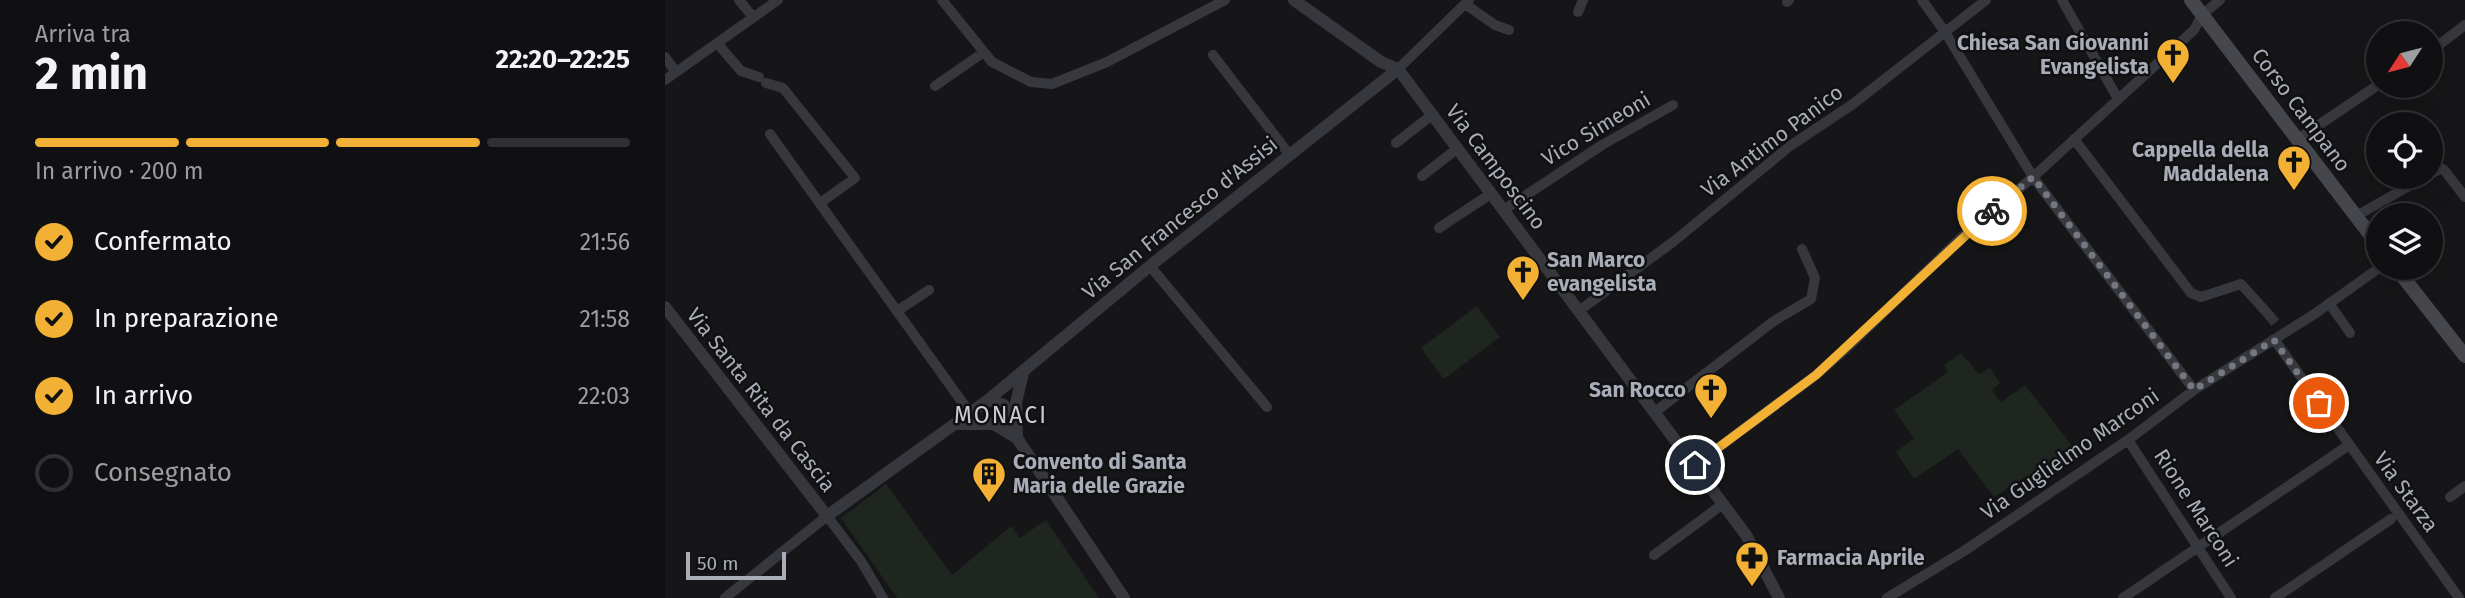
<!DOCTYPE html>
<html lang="it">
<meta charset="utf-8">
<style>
body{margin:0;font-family:"Fira Sans",sans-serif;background:#1e1e20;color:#f1f3f6;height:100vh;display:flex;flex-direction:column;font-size:26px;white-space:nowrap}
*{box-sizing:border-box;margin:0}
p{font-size:23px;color:#9c9d9f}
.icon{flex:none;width:38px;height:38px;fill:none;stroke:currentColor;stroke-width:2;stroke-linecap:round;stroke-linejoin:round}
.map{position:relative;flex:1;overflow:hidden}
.drawer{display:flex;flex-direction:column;background:#101012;width:665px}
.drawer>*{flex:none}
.needle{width:46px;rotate:234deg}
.buttons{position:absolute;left:1701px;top:21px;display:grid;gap:14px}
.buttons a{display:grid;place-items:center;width:77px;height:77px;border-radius:50%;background:#101012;box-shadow:0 7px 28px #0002,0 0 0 2px #303032;font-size:35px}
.scale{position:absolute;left:21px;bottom:18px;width:100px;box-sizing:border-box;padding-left:7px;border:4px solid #a8adb8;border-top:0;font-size:19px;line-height:24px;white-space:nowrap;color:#a8adb8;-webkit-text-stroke:5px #111113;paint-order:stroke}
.pin{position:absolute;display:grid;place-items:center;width:60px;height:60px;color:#fff;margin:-30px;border:4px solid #fff;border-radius:50%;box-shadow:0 2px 7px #0007}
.courier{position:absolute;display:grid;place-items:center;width:70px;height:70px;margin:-35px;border:5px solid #f2b134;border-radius:50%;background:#fff;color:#222;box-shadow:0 2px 9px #0007}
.overview em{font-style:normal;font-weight:700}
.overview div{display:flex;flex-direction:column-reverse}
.overview{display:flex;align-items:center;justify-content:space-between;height:119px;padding:0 35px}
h1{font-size:46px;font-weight:700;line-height:52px}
.bar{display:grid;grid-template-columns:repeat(4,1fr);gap:10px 7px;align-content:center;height:84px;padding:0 35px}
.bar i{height:9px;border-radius:5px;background:#303032}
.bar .selected{background:#f2b134}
.bar p{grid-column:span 4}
ol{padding:0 35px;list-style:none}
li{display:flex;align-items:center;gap:21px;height:77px}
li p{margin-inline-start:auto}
li .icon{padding:7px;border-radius:50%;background:#f2b134;color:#111;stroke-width:4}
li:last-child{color:#9c9d9f}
li i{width:38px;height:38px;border:4px solid #303032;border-radius:50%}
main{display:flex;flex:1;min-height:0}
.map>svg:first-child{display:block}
.green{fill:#1e261f}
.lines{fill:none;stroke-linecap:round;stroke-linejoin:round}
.minor-tunnel{stroke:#333438;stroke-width:10;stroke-dasharray:10 5;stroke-linecap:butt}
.minor{stroke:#37383d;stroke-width:10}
.tertiary{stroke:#37383d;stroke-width:12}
.secondary{stroke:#45474d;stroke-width:14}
.done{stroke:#757880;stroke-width:7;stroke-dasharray:0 12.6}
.route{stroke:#f2b134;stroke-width:9}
.labels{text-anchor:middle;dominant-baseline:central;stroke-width:5;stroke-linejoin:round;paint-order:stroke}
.poi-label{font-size:21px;font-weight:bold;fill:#a8adb8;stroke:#111113;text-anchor:end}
.street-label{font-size:21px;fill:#a8adb8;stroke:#111113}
.neighbourhood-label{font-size:23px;letter-spacing:2px;fill:#c9ccd4;stroke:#111113}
</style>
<main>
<section class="drawer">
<div class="overview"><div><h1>2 min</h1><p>Arriva tra</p></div><em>22:20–22:25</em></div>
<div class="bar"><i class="selected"></i><i class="selected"></i><i class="selected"></i><i></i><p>In arrivo · 200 m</p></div>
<ol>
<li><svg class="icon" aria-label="check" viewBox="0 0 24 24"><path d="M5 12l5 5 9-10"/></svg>Confermato<p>21:56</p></li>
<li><svg class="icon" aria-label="check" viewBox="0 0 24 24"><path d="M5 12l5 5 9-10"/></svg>In preparazione<p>21:58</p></li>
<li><svg class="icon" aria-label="check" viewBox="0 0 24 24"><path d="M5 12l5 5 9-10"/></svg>In arrivo<p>22:03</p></li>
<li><i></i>Consegnato</li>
</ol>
</section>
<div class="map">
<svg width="1800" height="598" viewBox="0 0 1800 598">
<rect width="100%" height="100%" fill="#161618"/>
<path class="green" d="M812 306 835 337 779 379 756 348Z
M1296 353 1314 374 1325 368 1335 383 1327 390 1336 402 1360 385 1408 447 1329 497 1293 449 1249 479 1231 452 1249 438 1229 410 1283 372 1279 365Z
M221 484 287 575 346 526 355 538 381 520 434 598H232L176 518Z"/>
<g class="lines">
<path class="minor-tunnel" d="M1604 315 1613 326"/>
<path class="minor" d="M74 0 88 17
M277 0 327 62 366 82 387 84 442 62 560 0
M1257 0 1280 32 1368 177 1529 390
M1397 0 1453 99
M1122 2 1124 0
M800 4 830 25 844 30
M913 12 918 0
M52 43 76 71 94 77
M1766 51 1800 25
M548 55 624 154
M0 57 11 72
M733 69 804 0
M0 80 113 0
M101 83 118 88 190 178 155 203
M270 86 319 52
M105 134 305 413
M1409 139 1526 293 1536 297 1576 284 1604 315
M1633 139 1713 85
M731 143 768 114
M1766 174 1776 168 1779 170 1800 197
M757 176 793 148
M840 209 937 145 1008 105
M1691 216 1760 177
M774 228 827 193
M485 266 602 407
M1664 303 1685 333
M915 310 1008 242 1125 146 1188 104 1321 0
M232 311 264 290
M1609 339 1794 598
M990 412 1109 321 1146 299 1150 278 1137 249
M1463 440 1566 598
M1030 465 1151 375 1184 346 1302 232 1368 177 1529 30 1537 15 1555 0
M1785 497 1800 486
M989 555 1058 504
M60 598 162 516 196 561 218 598
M1222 598 1299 551 1463 440 1529 390 1651 313 1714 268
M1458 598 1684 445
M1610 598 1726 519"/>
<path class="tertiary" d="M629 0 716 62 733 69 1081 535 1114 598
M0 307 162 516 323 400 485 266 733 69
M323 400 339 405 349 423
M294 424H329L352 438 459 598
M352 438 351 403 358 373"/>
<path class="secondary" d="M1526 0 1713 245
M1731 268 1800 356"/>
</g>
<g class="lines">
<path class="done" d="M1327 211 1368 177 1529 390 1609 340 1654 403"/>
<path class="route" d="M1030 465 1151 375 1327 211"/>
</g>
<defs>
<g id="church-pin" transform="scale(1.75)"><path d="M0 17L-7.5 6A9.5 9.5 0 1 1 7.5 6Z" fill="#f2b134" stroke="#111113"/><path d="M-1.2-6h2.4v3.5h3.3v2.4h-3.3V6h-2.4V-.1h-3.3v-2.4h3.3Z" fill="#111"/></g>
<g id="building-pin" transform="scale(1.75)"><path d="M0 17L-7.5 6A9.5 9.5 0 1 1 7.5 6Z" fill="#f2b134" stroke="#111113"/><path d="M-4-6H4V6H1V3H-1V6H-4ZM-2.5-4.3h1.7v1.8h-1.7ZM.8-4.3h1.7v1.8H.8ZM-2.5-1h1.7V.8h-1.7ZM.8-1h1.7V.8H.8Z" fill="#111"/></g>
<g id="pharmacy-pin" transform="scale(1.75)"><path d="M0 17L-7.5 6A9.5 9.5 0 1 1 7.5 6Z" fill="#f2b134" stroke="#111113"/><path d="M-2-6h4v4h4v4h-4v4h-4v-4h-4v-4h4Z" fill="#111"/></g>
</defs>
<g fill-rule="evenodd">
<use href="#church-pin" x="1508" y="55"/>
<use href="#church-pin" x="1629" y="162"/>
<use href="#church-pin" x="858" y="272"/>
<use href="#church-pin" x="1046" y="390"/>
<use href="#building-pin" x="324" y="474"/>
<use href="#pharmacy-pin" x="1087" y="558"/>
</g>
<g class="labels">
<g class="poi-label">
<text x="1484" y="43">Chiesa San Giovanni<tspan x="1484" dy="24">Evangelista</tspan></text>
<text x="1604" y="150">Cappella della<tspan x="1604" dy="24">Maddalena</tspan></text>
<text x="882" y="260" text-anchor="start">San Marco<tspan x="882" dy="24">evangelista</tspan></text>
<text x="1021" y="390">San Rocco</text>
<text x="348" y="462" text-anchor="start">Convento di Santa<tspan x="348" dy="24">Maria delle Grazie</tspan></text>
<text x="1112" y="558" text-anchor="start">Farmacia Aprile</text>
</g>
<g class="street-label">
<text transform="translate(1636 110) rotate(53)">Corso Campano</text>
<text transform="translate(931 129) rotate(-31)">Vico Simeoni</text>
<text transform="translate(1107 141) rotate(-37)">Via Antimo Panico</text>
<text transform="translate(831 167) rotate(53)">Via Camposcino</text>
<text transform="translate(515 218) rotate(-39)">Via San Francesco d'Assisi</text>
<text transform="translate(96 400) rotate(52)">Via Santa Rita da Cascia</text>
<text transform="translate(1405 454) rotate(-35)">Via Guglielmo Marconi</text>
<text transform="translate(1741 492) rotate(54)">Via Starza</text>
<text transform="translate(1531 508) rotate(57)">Rione Marconi</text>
</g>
<g class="neighbourhood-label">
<text x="336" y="415">MONACI</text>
</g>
</g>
</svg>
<div class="buttons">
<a><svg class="needle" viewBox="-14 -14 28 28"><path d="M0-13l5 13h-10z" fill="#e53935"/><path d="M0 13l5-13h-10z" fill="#9c9d9f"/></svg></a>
<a><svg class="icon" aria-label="locate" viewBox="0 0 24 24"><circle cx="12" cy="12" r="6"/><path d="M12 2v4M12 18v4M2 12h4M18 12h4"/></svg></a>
<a><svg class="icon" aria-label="layers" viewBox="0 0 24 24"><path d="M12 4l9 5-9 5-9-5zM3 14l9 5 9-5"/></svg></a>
</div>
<div class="scale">50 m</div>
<div class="pin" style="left:1654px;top:403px;background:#ea580c"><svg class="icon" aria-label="bag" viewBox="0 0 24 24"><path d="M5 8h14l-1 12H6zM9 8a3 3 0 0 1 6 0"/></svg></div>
<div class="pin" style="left:1030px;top:465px;background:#1f2937"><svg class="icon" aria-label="home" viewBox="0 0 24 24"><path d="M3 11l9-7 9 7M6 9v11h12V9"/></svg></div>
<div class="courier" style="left:1327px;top:211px"><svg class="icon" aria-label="bike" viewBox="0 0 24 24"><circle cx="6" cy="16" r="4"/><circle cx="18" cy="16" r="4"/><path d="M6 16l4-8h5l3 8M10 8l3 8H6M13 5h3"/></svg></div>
</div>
</main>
